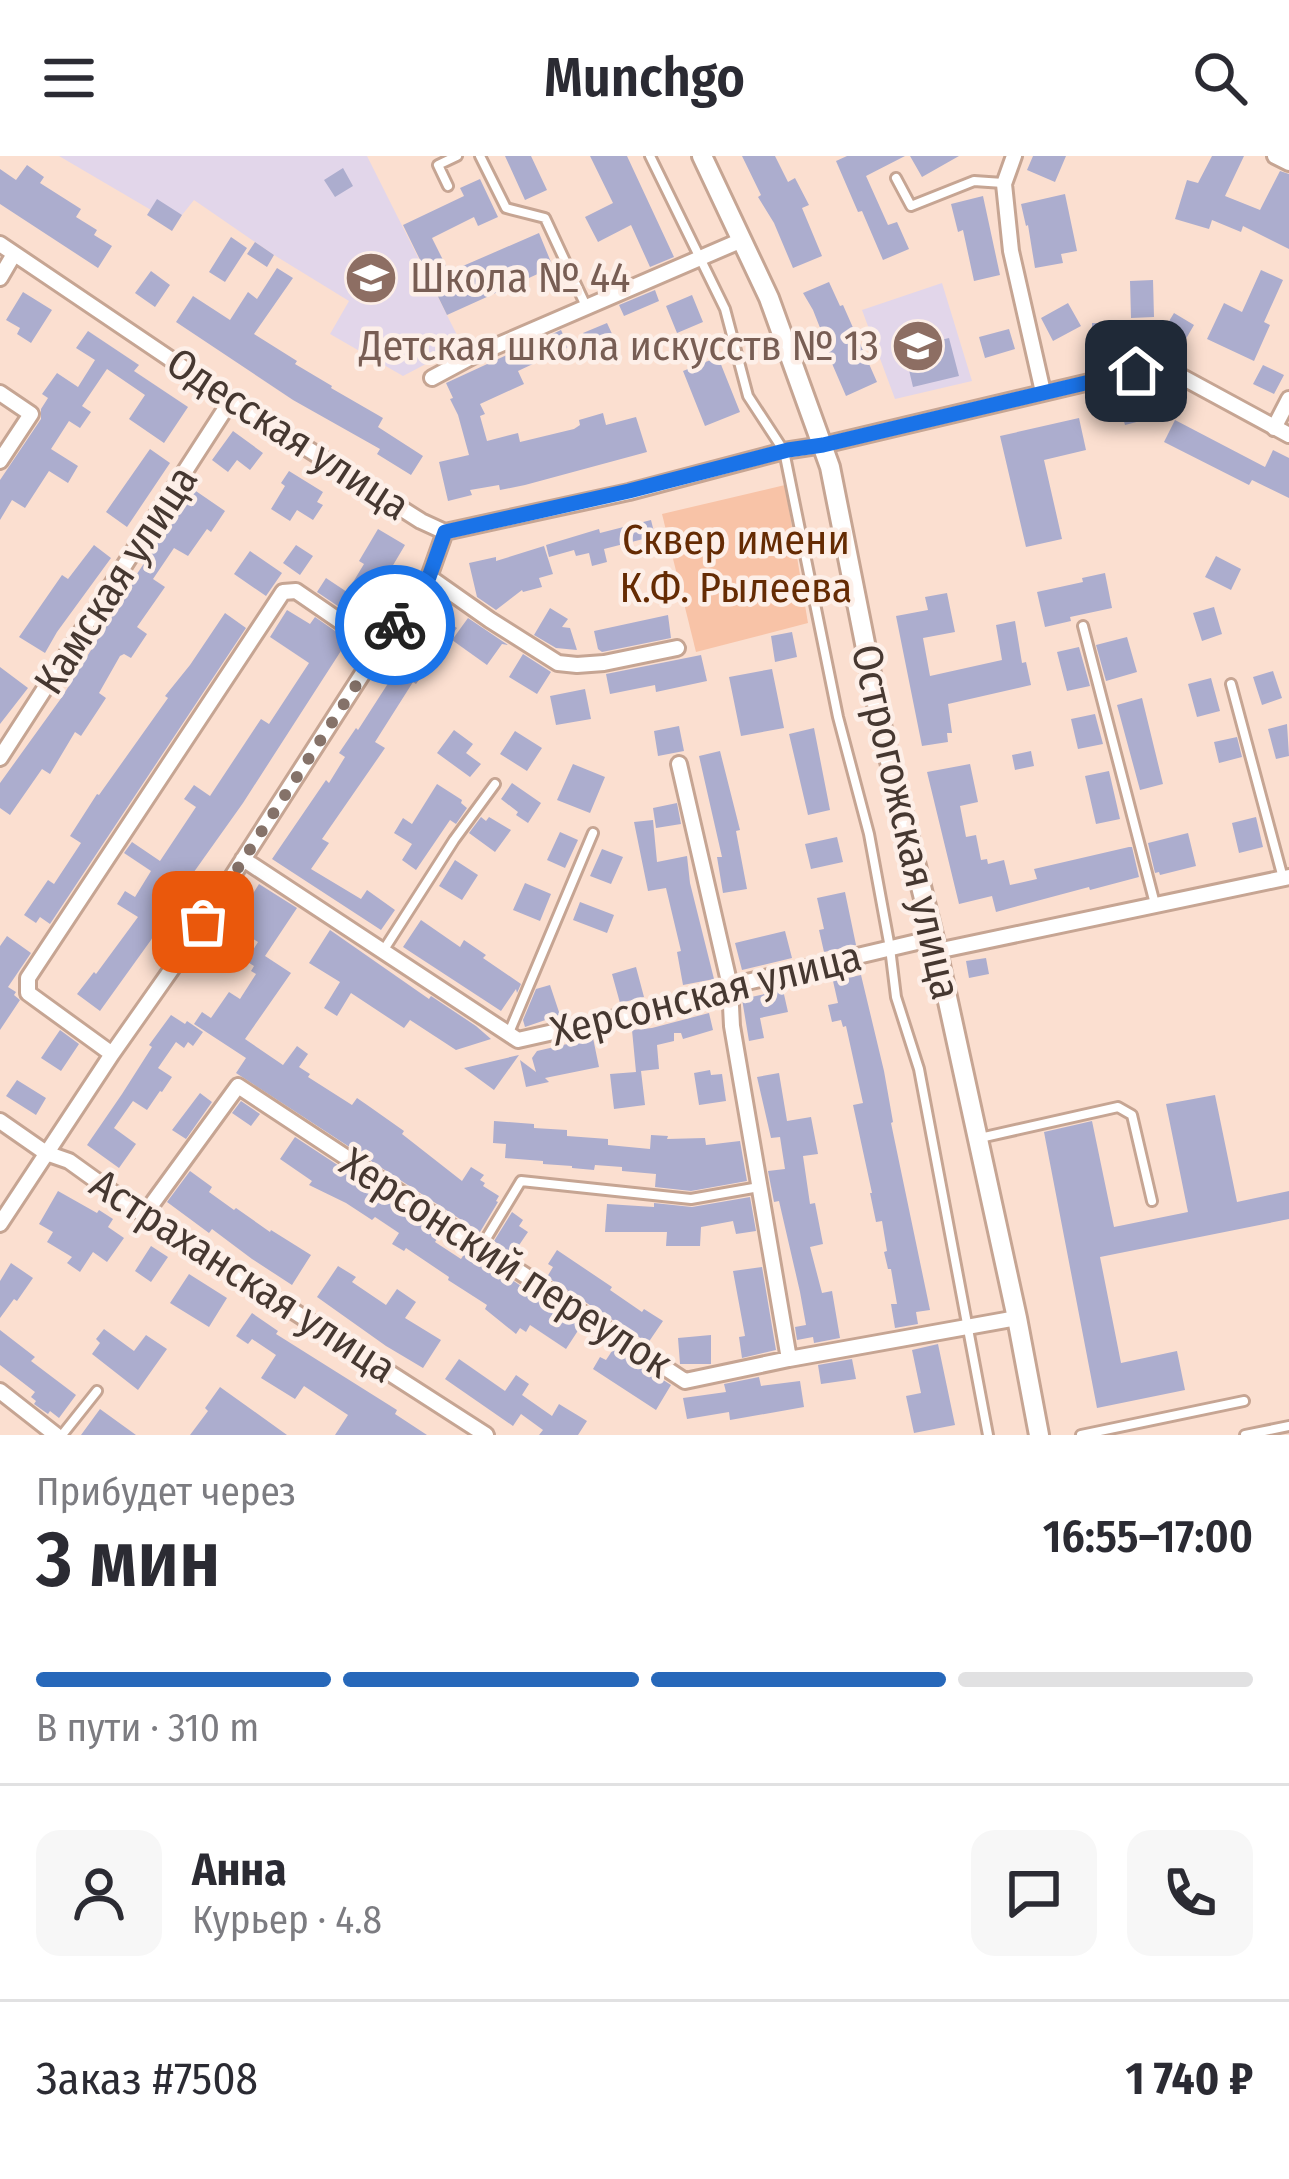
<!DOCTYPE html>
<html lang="ru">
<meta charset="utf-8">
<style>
body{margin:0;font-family:"Fira Sans Condensed",sans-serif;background:#f7f7f7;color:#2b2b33;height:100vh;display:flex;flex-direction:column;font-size:45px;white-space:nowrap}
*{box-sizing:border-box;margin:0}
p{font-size:39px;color:#7c7c81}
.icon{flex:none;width:66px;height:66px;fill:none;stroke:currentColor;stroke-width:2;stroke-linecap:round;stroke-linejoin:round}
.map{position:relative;height:1279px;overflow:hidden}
.panel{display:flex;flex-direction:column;background:#fff;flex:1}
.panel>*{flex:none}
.pin{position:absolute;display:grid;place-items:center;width:102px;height:102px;color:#fff;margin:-51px;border-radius:24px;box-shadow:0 6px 18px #0006}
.courier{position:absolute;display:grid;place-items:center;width:120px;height:120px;margin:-60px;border:9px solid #1a73e8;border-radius:50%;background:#fff;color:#222;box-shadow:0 3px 15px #0007}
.headline em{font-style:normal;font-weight:600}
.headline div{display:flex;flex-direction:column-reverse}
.headline{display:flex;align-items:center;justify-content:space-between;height:204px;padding:0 36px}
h1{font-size:78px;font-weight:600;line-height:90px}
.bar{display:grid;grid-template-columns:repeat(4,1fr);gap:18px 12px;align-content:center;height:144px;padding:0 36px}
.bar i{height:15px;border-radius:9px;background:#e1e1e2}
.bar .on{background:#2768ba}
.bar p{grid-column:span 4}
.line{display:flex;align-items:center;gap:30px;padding:0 36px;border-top:3px solid #e1e1e2}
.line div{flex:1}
.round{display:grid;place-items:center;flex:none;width:126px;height:126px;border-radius:24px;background:#f7f7f7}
header{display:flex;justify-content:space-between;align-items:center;height:156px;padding:0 36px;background:#fff;font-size:54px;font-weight:600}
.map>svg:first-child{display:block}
.education{fill:#e2d6ea}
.green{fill:#f8c3a7}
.building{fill:#acadce}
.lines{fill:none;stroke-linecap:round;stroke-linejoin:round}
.service-casing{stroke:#c6a593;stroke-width:14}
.minor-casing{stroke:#c6a593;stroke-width:20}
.tertiary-casing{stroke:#c6a593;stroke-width:24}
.service{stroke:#fff;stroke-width:8}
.minor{stroke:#fff;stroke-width:14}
.tertiary{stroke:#fff;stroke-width:18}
.done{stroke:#857269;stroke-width:12;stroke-dasharray:0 21.6}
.route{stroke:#1a73e8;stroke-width:15}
.labels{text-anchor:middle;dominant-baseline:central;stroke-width:9;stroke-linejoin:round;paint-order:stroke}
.education-label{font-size:42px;fill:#785e54;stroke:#fdefe8;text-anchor:start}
.street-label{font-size:42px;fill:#463831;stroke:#fdefe8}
.park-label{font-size:42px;fill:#652b03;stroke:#fdefe8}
</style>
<header><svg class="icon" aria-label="menu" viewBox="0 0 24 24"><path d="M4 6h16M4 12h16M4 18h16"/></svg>Munchgo<svg class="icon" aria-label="search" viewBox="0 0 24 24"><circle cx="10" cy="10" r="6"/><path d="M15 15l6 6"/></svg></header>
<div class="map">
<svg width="1289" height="1279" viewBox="0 0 1289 1279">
<rect width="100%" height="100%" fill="#fbdfd0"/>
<path class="education" d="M59 0H367L462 189 403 220 330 178 349 145 274 99 194 44 182 59 151 54Z
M942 127 972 225 895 243 862 154Z"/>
<path class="green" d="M785 329 808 467 696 496 662 358Z"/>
<path class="building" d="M505 0H531L547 34 525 44Z
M590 0H627L674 101 650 111 631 69 598 86 585 61 613 47Z
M742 0H775L788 26 795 22 809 49 802 52 822 100 793 112 774 67 758 41 761 39Z
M847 0H905L866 20 888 69 897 66 909 93 883 104 862 55 858 56 836 5Z
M910 0H959L922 21Z
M1033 0H1066L1055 26 1027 14Z
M1212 0H1244L1225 40 1260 54 1280 15 1289 18V93L1243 70 1241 76 1212 64 1209 73 1175 63 1187 24 1198 27Z
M27 9 44 21 40 27 81 53 76 61 97 74 94 79 112 90 98 112 0 48V13L16 24Z
M343 12 353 30 335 41 324 24Z
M480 23 498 61 478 70 474 61 432 82 449 116 539 77 553 111 447 159 403 69 464 40 460 32Z
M1065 38 1077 95 1061 98 1063 107 1035 112 1028 69 1026 70 1021 48Z
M983 40 1000 119 974 125 963 74 958 76 951 48Z
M157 43 182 59 172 75 147 59Z
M231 81 247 92 225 126 209 116Z
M255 86 274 99 267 111 247 98Z
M277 112 293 122 254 178 297 205 295 208 332 230 331 232 383 262 378 271 423 300 411 319 377 298 380 293 293 244 176 166 193 140 230 164 248 136 257 143Z
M1261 114 1283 124 1264 166 1270 169 1254 205 1207 183 1224 147 1242 156Z
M151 115 170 129 155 151 135 137Z
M1153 124 1154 161 1131 162 1130 125Z
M829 126 840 150 843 149 877 226 846 240 824 189 826 187 813 154 803 137Z
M655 134 659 145 624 160 619 149Z
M23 136 52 154 31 187 17 178 20 172 6 164Z
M692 139 703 166 677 177 666 150Z
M1068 147 1081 170 1053 185 1041 162Z
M1174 157 1194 169 1180 193 1160 180Z
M607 167 620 195 596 206 583 177Z
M1092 167H1111L1112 193H1092Z
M1009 173 1015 193 985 202 979 181Z
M561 174 569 191 518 215 524 228 480 248 485 258 480 260 487 285 518 277 520 286 574 273 580 269 579 264 603 257 606 269 636 261 647 296 525 329 500 334 499 329 470 334 472 339 448 345 439 306 469 299 458 259 450 243 453 242 446 227Z
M88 175 139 209 134 215 188 251 164 287 129 263 145 239 107 213 82 250 91 256 80 272 69 265 51 293 78 310 68 327 49 315 25 352 12 344 0 364V324L41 263V253L48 242 42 238 57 217 78 231 95 204 76 192Z
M949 182 959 220 913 231 904 193Z
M718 201 740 256 705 270 683 215Z
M1263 209 1284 219 1274 238 1253 228Z
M1146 241 1152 262 1125 269 1119 248Z
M1079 262 1086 294 1044 304 1062 383 1026 391 1000 280Z
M1175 264 1265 311 1273 294 1289 302V342L1252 324 1249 329 1164 286Z
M233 275 263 297 250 314 237 304 228 316 212 304Z
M150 293 170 307 127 371 106 356Z
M289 315 323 336 317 346 323 349 313 364 297 354 290 365 271 353 285 330 281 327Z
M190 331 225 355 211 376 207 373 188 400 174 392 153 423 165 431 137 471 147 478 131 502 124 498 120 500 99 537 106 542 81 580 75 576 50 618 42 613 10 659 0 652V627L62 541 122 444 120 443 149 400 146 398Z
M651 364 655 380 604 393 607 406 592 410 589 397 576 400 574 394 549 401 546 389 599 373 600 377Z
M378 373 405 389 360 465 317 436 326 422 347 436 364 408 359 405Z
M94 389 111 402 57 476 45 497 19 481 62 419 68 423Z
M296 389 313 400 300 419 283 407Z
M544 390 553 418 539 422 542 431 523 436 522 434 496 454 477 441 469 407 496 401V405Z
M250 395 282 417 266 440 234 418Z
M1216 400 1241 413 1231 434 1205 421Z
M1105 417 1112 452 1070 461 1071 465 1045 471 1037 436 1083 426 1082 422Z
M947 437 955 476 923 482 930 520 1002 504 996 469 1015 465 1022 507 1026 506 1031 529 948 548 952 577H947L948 586 922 590 896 460 928 454 925 441Z
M1214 451 1222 478 1202 485 1193 457Z
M550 452 568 463 562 471 570 472 577 494 556 492 534 479Z
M287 454 310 468 315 461 348 484 243 647 174 744 151 784 100 855 77 838 94 816 96 818 138 761 117 748 125 735 135 741 151 715 124 697 132 686 160 705 196 651 184 643 194 629 210 640 261 563 269 568 309 507 270 481Z
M434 456 457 472 416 528 413 526 375 586 385 592 322 683 329 687 311 713 361 743 367 734 395 754 381 774 272 703 326 624 329 627 345 601 339 597 356 572 358 574Z
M225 457 246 472 50 768 40 761 36 767 24 759 48 724 54 728 81 687 70 680 97 638 99 639 168 542 165 540 190 509Z
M668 459 671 482 602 496 598 493 594 475Z
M468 462 508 489 502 488 487 509 452 484Z
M792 476 797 501 775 506 771 480Z
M1127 481 1137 516 1106 525 1096 489Z
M1079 491 1090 530 1067 535 1057 496Z
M523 498 551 516 537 538 509 521Z
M701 499 707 525 656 536 655 529 610 538 606 518Z
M0 511 28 532 0 568Z
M772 513 784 572 741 580 729 521Z
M1273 515 1282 542 1262 549 1253 521Z
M1211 522 1220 555 1197 561 1188 528Z
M585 533 591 563 556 569 550 540Z
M1142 542 1163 628 1140 634 1117 549Z
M1095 558 1103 588 1078 593 1071 563Z
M1287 568 1289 600 1276 603 1268 573Z
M679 570 684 595 658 600 654 575Z
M814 572 830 654 808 659 789 578Z
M454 574 473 588 466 597 481 608 470 621 437 597Z
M515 575 542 592 527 615 500 598Z
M1237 581 1242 601 1219 607 1214 586Z
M720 595 740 674 736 675 747 733 723 737 717 701H722L699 600Z
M1031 595 1034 610 1015 614 1012 599Z
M573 608 605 621 590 657 557 644Z
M970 608 978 646 960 650 966 681 976 679 981 704 987 703 988 708 1004 704 1010 729 1037 723 1034 713 1129 691H1132L1139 721 1090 734 1089 731 996 756 992 740 959 748 927 616Z
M1109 615 1120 663 1096 668 1085 620Z
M512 627 541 647 528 667 516 659 518 656 501 643Z
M437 628 462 644 461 647 467 652 456 668 450 664 416 714 402 704 412 688 394 677 403 662 412 668Z
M677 647 681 668 656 672 653 652Z
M481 661 486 665 489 661 511 674 495 696 469 677Z
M1256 661 1263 691 1239 697 1232 667Z
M653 664 657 706 687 700 690 727 714 823 683 829 677 796 681 795 666 732 648 735 634 666Z
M560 676 578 684 565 712 547 704Z
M1188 677 1196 710 1160 719 1159 716 1155 717 1148 687Z
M837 681 843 706 811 713 805 688Z
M602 693 623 701 611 728 590 720Z
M455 704 478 719 462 744 439 730Z
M525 727 551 738 540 765 513 754Z
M259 728 297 752 265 800 291 817 245 883 283 909 297 890 308 898 299 911 310 918 308 921 352 949 357 942 370 951 404 975 402 978 462 1025 471 1011 484 1019 480 1024 485 1027 483 1030 499 1040 496 1045 498 1046 480 1076 236 917 246 902 194 868 202 856 211 862 229 836 240 843 256 818 251 815 254 810 246 805 258 786 233 770Z
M845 736 856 789 824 796 819 774 824 773 817 742Z
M580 746 614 759 607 777 573 764Z
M421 764 460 791 464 784 486 799 483 802 521 828 517 837 516 833 501 855 403 791Z
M330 774 429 843 431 840 476 870 491 883 456 894 410 864 404 872 351 837 337 860 324 852 340 826 309 807Z
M785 775 792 802 742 814 735 787Z
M7 780 31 797 8 831 16 836 14 839 20 844 0 874V790Z
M986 802 989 818 969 822 966 805Z
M636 811 644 841 620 847 612 818Z
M861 819 884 915 893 966 891 967 930 1154 916 1156 918 1168 895 1172 891 1148H897L891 1113H888L884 1096 887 1095 882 1065 876 1066 870 1037H872L853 949 863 947 846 870 843 871 841 864 832 866 828 849 838 847 833 825Z
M550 829 560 859 525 871 523 864 536 833Z
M783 834 788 856 760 862 764 882 749 885 742 843Z
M709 857 713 874 683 883 681 877H674V885L657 889 659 913 641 915 645 949 614 953 610 918 636 916 632 874 652 872Z
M171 859 185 868 187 865 203 876 193 890 188 886 184 892 176 886 158 912 172 921 162 936 160 935 147 954 133 945 114 972 136 988 119 1012 87 989 122 938 152 891 149 889Z
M60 874 79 888 61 915 41 902Z
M593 882 599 911 545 922 549 926 526 931 520 904 536 916 532 902 537 895Z
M519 899 494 934 464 912Z
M710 914 711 919 722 918 726 945 699 949 694 917Z
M779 917 787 965 811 961 818 998 803 1000 810 1048 815 1047 823 1088 810 1091 822 1137 832 1135 840 1182 814 1187 813 1181 797 1184 795 1171 806 1169 800 1136 779 1045 774 1046 768 1015 785 1013 780 981 771 982 757 921Z
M17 924 46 942 36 959 6 940Z
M200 937 212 946 186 983 172 974Z
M1215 939 1237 1046 1289 1035V1063L1100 1101 1121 1207 1177 1195 1185 1234 1097 1252 1044 976 1092 965 1114 1071 1188 1056 1166 948Z
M241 945 260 958 251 970 232 957Z
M494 965 534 968V972L567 974V980L608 983V989L650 993 651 979 668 980 667 983 705 982 706 989 740 985 747 1025 691 1035 655 1031 656 1018 622 1015V1011L595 1009 594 1014 572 1012V1010L543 1008V1005L505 1002 506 988 493 987Z
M295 981 441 1077 435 1086 461 1103 467 1094 581 1170 566 1193 530 1169 526 1176 520 1172 516 1178 485 1153 487 1149 448 1124 449 1121 406 1092 404 1095 392 1088 399 1077 375 1061 372 1064 346 1047 309 1029 312 1025 280 1003Z
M190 1015 212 1031 209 1036 234 1054 236 1052 270 1076 271 1074 311 1099 292 1129 252 1103 212 1073 209 1077 167 1046Z
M58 1035 97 1057 99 1054 113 1063 108 1071 124 1082 107 1106 93 1096 80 1116 67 1107 72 1101 47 1086 53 1076 39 1068Z
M750 1041 756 1075 736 1078 733 1065 701 1071 700 1090H666L667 1076H605L607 1048 654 1051V1047L692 1051Z
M512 1056 523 1064 519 1070 528 1076 513 1098 494 1085Z
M151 1090 168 1101 151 1126 135 1115Z
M557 1094 612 1131 610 1134 642 1156 644 1153 663 1165 648 1187 547 1121 553 1111 548 1108Z
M11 1107 33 1122 17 1145 14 1143 0 1162V1125Z
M338 1110 356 1121 352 1126 386 1149 397 1133 416 1146 405 1162 441 1184 423 1212 386 1190 317 1141Z
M762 1111 776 1194 742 1202 739 1181 745 1180 733 1115Z
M189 1118 227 1142 209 1171 170 1147Z
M252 1157 278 1175 276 1178 397 1254 395 1258 427 1279H335L348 1259 304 1230 295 1243 261 1222 276 1199 252 1183 248 1188 236 1180Z
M104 1173 134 1195 146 1179 167 1193 138 1234 92 1198 100 1187 96 1183Z
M0 1174 35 1201 31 1205 76 1239 59 1262 50 1255 48 1258 34 1248 36 1245 31 1241 35 1236 0 1209Z
M711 1179V1208H680L678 1182Z
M938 1188 955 1269 914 1277 906 1240 921 1237 912 1194Z
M614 1192 671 1229 656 1254 593 1213 600 1201 606 1204Z
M459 1203 505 1235 516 1219 529 1228 522 1239 552 1260 559 1248 587 1265 578 1279H539L543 1274 521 1258 513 1270 445 1223Z
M852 1203 856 1223 821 1228 818 1209Z
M759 1221 761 1230 800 1225 804 1251 730 1264 729 1256 687 1263 683 1242 726 1236 724 1228Z
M220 1231 287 1279H190L208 1255 205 1252Z
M100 1253 136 1279H81Z"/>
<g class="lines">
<g class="service-casing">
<path id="service" d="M480 0 506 52 545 62 586 150
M650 0 725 153 748 240 784 295 838 561 869 678 890 792 896 841 919 913 988 1279
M896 22 911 50 974 25 1003 27
M448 30 438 9 457 0
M1083 470 1155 748
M1231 528 1283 722
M383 795 454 684 495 628
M508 879 593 677
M980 982 1118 951 1132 959 1152 1045
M481 1091 521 1025 691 1043 759 1031
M62 1279 97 1235
M1081 1279 1244 1245
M1245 1279 1289 1270"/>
</g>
<g class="minor-casing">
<path id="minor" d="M1014 0 1004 28 1011 95 1043 236
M1275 0 1289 7
M0 88 231 244 421 365 445 376 629 336 784 295 823 289 1136 215H1171L1289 279
M0 122 14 98
M432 222 473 200 742 84
M0 237 31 258 0 305
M1274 272 1289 243
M429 421 490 464 558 507 577 509 604 507 677 492
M0 602 231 244
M679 608 730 830 732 870 789 1203
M243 703 518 884 713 840 730 830 934 782
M937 795 1289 721
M112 898 28 837V822L283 436 296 435 379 492
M0 965 46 997 69 1005 144 1059 486 1279
M144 1059 238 930 685 1225 789 1203 1017 1162
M0 1068 112 898 183 797 379 492 429 421 445 376
M0 1235 56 1279"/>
</g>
<g class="tertiary-casing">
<path id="tertiary" d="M702 0 769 142 830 311 882 573 937 795 1017 1162 1039 1279"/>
</g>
<use href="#service" class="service"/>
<use href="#minor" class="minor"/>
<use href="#tertiary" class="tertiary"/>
</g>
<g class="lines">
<path class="done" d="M203 766 395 469"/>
<path class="route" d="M395 469 429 421 445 376 629 335 788 294 823 289 1136 215"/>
</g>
<defs>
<g id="school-disc" transform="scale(2.7)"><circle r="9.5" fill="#8d6e63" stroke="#fdefe8"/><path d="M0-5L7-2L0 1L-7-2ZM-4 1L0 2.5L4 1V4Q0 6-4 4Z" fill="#fff"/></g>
</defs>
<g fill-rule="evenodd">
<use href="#school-disc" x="371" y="122"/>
<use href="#school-disc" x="918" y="190"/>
</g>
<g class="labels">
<g class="education-label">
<text x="410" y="122">Школа № 44</text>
<text x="879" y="190" text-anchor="end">Детская школа искусств № 13</text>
</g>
<g class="street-label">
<text transform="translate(288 278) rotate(33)">Одесская улица</text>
<text transform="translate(116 424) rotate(-57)">Камская улица</text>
<text transform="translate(906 666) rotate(77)">Острогожская улица</text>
<text transform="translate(706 838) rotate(-14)">Херсонская улица</text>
<text transform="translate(506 1107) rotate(33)">Херсонский переулок</text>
<text transform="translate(243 1120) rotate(33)">Астраханская улица</text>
</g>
<g class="park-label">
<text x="736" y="384">Сквер имени<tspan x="736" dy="48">К.Ф. Рылеева</tspan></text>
</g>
</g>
</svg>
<div class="pin" style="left:203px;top:766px;background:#ea580c"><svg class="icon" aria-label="bag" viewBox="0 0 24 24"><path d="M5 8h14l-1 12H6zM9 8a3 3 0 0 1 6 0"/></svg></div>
<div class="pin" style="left:1136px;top:215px;background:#1f2937"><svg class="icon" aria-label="home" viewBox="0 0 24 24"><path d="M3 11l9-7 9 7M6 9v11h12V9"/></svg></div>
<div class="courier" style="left:395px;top:469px"><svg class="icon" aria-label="bike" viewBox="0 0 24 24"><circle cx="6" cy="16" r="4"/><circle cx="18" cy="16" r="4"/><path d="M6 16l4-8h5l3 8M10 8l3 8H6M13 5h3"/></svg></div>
</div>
<section class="panel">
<div class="headline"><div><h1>3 мин</h1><p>Прибудет через</p></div><em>16:55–17:00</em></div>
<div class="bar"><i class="on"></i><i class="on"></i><i class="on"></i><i></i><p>В пути · 310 m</p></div>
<div class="line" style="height:216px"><a class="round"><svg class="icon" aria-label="person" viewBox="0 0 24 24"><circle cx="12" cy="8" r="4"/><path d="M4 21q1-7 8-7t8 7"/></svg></a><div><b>Анна</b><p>Курьер · 4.8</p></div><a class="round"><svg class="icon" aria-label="chat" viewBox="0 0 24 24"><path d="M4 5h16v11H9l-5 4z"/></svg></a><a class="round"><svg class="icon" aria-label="phone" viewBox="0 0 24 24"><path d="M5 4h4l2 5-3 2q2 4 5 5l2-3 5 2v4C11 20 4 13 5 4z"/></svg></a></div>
<div class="line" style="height:156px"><div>Заказ #7508</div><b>1 740 ₽</b></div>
</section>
